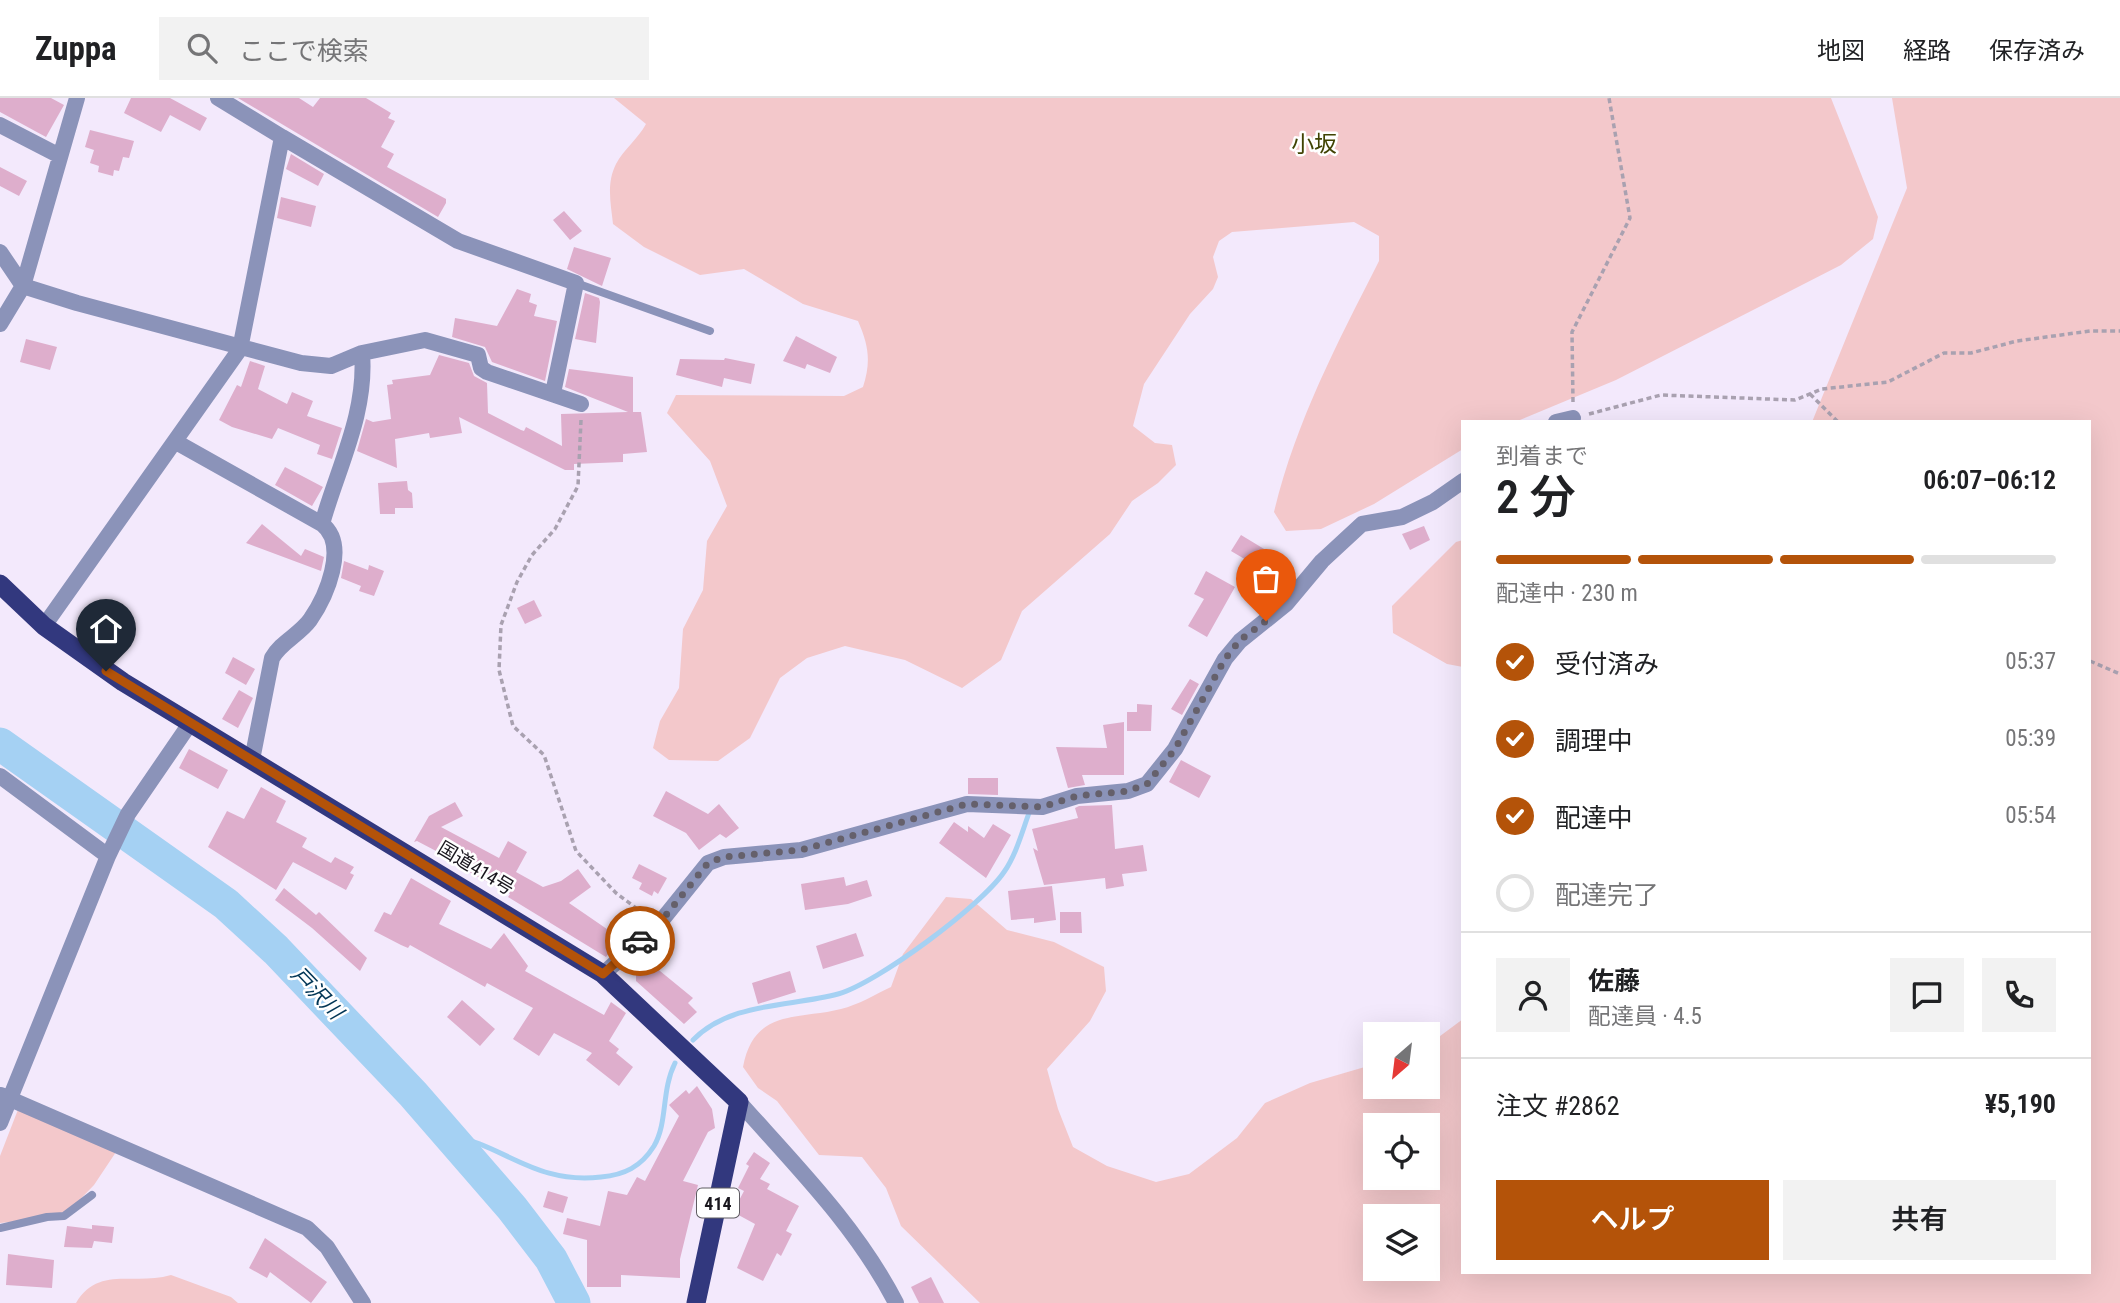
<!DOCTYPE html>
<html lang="ja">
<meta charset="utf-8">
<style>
body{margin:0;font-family:"Roboto Condensed","Noto Sans JP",sans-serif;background:#f2f2f2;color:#202124;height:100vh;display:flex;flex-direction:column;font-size:26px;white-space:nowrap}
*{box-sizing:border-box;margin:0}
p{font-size:23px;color:#757577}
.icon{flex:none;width:38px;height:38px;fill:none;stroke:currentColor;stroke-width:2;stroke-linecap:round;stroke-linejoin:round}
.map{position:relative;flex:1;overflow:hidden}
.side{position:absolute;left:1461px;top:322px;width:630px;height:854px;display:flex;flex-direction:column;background:#fff;border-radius:0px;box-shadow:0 7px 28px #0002}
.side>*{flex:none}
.needle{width:46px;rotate:208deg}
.controls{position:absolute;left:1363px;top:924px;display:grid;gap:14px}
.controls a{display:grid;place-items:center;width:77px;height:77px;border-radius:0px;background:#fff;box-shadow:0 7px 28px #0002;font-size:35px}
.pin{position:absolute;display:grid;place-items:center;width:60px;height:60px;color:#fff;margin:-72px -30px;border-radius:50% 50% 50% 0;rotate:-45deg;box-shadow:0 0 7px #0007}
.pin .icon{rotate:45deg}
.courier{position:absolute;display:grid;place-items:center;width:70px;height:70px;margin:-35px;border:5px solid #b45309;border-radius:50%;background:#fff;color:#222;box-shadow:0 2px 9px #0007}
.head em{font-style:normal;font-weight:600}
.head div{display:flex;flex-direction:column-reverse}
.head{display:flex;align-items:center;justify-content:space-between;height:119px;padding:0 35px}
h1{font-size:46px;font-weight:600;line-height:52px}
.bar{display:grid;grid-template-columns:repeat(4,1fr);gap:10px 7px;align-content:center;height:84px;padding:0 35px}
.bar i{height:9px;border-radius:5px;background:#e0e0e0}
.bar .active{background:#b45309}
.bar p{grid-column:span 4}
.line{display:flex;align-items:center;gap:18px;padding:0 35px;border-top:2px solid #e0e0e0}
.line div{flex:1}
.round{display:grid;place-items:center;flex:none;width:74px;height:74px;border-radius:0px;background:#f2f2f2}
ol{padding:0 35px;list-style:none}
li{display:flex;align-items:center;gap:21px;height:77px}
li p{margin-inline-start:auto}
li .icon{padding:7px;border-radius:50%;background:#b45309;color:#fff;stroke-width:4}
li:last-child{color:#757577}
li i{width:38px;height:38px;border:4px solid #e0e0e0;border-radius:50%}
.button{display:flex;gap:14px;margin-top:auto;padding:14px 35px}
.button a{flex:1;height:80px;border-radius:0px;background:#b45309;color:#fff;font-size:28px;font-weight:600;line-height:80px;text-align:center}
.button a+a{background:#f2f2f2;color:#202124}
header{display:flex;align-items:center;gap:42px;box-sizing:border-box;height:98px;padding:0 35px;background:#fff;border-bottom:2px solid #e0e0e0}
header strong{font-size:33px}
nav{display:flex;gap:38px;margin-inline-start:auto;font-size:24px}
.search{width:490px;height:63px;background:#f2f2f2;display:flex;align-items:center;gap:18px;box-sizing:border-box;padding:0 24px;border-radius:0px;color:#757577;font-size:26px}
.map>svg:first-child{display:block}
.green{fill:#f3c8cb;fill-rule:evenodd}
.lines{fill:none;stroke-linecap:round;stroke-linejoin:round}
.stream{stroke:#a5d1f3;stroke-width:5}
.river{stroke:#a5d1f3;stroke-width:33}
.building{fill:#deaecc}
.path{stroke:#a9a1b0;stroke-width:3.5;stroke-dasharray:5 3.5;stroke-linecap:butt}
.service{stroke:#8b93b9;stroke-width:8}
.minor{stroke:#8b93b9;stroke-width:16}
.trunk{stroke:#32387e;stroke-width:19}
.done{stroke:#65606b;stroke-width:7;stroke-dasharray:0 12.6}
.route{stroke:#b45309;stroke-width:9}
.labels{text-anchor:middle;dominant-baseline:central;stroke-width:5;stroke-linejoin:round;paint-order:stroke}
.shield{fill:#fff;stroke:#5e5c61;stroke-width:2}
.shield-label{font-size:18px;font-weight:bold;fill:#19161d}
.street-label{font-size:19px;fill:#19161d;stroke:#fff}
.water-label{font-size:21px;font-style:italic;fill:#003555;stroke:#fff}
.quarter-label{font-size:23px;fill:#404303;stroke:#fff}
</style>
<header>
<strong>Zuppa</strong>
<div class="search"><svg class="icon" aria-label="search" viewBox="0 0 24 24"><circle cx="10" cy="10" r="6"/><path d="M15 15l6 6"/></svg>ここで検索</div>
<nav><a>地図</a><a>経路</a><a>保存済み</a></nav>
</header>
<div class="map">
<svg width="2120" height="1205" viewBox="0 0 2120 1205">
<rect width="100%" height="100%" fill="#f3e9fc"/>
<path class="green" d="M614 0H1831L1878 119 1873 141 1841 167 1616 282 1515 324H1463V351L1374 406 1321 431 1286 433 1274 414C1296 323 1337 246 1379 163V138L1354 124 1232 134 1219 143 1213 159 1218 179 1213 191 1190 216 1144 286 1133 328 1155 345 1172 347 1176 367 1158 385 1132 403 1110 436 1022 513 1001 562 962 590 905 562 845 548 807 560 780 580 750 640 718 663 669 662 653 650 660 623 679 590 683 531 703 492 707 443 727 408 710 363 667 315 676 297 844 298 863 289C871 264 869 248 858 223L803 206 744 171 700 177 644 149 613 126C611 106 606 86 616 66 623 52 638 41 646 26Z
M1892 0H2120V1205H980L901 1128 886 1090 862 1059 819 1057 777 1003 758 990 743 969C754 910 798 922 841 911 858 907 876 896 891 889L903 856 946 799 971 801 1007 832 1054 844 1104 869 1106 893 1090 923 1047 971 1058 1011 1073 1049 1107 1068 1156 1084 1189 1076 1237 1040 1265 1005 1310 985 1375 966 1376 989H1428V947L1463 921V1174H2090V324H1812L1907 90ZM1428 1027V1080H1376V1027ZM1428 1118V1171H1376V1118Z
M1463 442V569L1447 566 1393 535 1392 508 1456 444Z
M19 1009 120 1048 94 1087 64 1118 0 1125V1058Z
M171 1177 231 1199 238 1205H76C98 1167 135 1188 171 1177Z"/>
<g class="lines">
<path class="stream" d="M693 942C730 904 789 909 838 896 877 885 981 808 1004 774 1016 757 1022 734 1029 715
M447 1037C504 1046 534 1087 601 1079 624 1077 641 1069 654 1048 668 1024 661 993 675 965"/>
<path class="river" d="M0 646 226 806 276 852 413 996 512 1110 551 1161 574 1205"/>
</g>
<path class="building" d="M0 0H51L64 7 46 39 0 14Z
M131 0H170L207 20 200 33 170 17 161 34 124 15Z
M238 0H299L313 9 320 0H366L391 15 388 20 395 23 381 49 394 56 387 69 446 101V105L438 119Z
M90 32 134 43 129 60 123 59 119 73 114 72 113 78 98 74 99 68 90 65 94 52 85 49Z
M291 56 324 76 318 88 286 71Z
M0 69 27 83 19 98 0 88Z
M281 99 316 108 311 129 277 120Z
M564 113 582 133 570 142 553 122Z
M574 149 611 160 602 188 567 171Z
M517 191 531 196 529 204 537 207 534 218 557 223 545 283 492 264 485 249 452 239 455 220 497 228Z
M585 195 599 200 600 204 596 245 575 241Z
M796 238 837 259 830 275 807 266 805 271 783 263Z
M26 241 57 249 50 272 20 264Z
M439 257 469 265 474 278 487 285 488 315 521 332 524 333 526 329 562 348 561 316 628 314 565 289 569 271 633 279V314H641L647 354 623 356V364L574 366V372H565L459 319 462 335 430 340 429 335 395 341 397 370 357 353 366 321 373 324 391 321 387 287 393 286 392 282 430 277Z
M725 260 755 266 751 286 724 280 722 289 676 277 680 261 724 262Z
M250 263 265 268 258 291 287 306 292 294 313 303 307 318 342 330 332 361 317 356 320 347 278 330 272 341 232 329 219 322 237 287 241 289Z
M285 369 323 389 312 408 275 387Z
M407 383 408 392 412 395 413 410H395V416H380L378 385Z
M262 426 301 458 305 451 324 459 321 473 246 445Z
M1424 428 1430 442 1410 452 1402 436Z
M1241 437 1284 463 1275 479 1231 453Z
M344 463 368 472 369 467 384 473 374 498 359 493 361 488 341 480Z
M1206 473 1235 489 1207 539 1188 528 1204 501 1194 496Z
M534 502 542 518 525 526 517 510Z
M233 559 255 571 246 587 225 575Z
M1190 581 1199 586 1182 617 1171 611Z
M239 592 253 600 238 630 222 621Z
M1137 606 1152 607 1151 633H1127V614H1137Z
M1124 624V677H1082L1085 687 1068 690 1056 649 1107 650 1103 627Z
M189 651 228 672 218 691 179 670Z
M1181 662 1211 678 1199 700 1169 684Z
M968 680H998V697L968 696Z
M261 689 286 703 276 724 307 740 302 749 331 765 335 759 354 769 350 775 354 777 346 792 293 764 276 792 208 749 227 713 244 721Z
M666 693 708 716 719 706 739 730 726 740 720 736 699 752 686 735 653 718Z
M455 704 463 718 441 729 499 760 508 743 527 754 516 774 543 789 561 783 578 771 591 789 569 805 620 840 606 859 508 799 510 796 456 767 457 764 417 743 414 744 429 718Z
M1112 707 1115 751 1143 747 1147 773 1122 776 1124 788 1106 791 1105 780 1044 787 1033 750 1038 753 1032 731 1078 720 1075 710 1079 708Z
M954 724 968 734V728L984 740 993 726 1011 737 986 780 939 745Z
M639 766 667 780 658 796 654 793 652 798 639 791 642 785 632 780Z
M844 779 846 788 867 782 872 798 848 806 805 812 801 786Z
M411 780 451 803 439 826 491 851 504 835 528 868 525 873 604 917 611 904 626 915 609 943 619 951 616 955 633 969 619 988 586 962 592 955 554 935 539 958 513 941 533 910 487 885 485 889 410 847 408 850 401 847 374 833 384 814 391 817Z
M1052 788 1056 822 1034 825V820L1011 822 1008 793Z
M284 790 316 817 319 814 367 860 360 873 312 830 275 802Z
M1060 814H1081L1082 835H1060Z
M856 835 864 858 823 871 816 848Z
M649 864 693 900 688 905 697 914 684 926 636 883V877Z
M790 873 796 894 758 906 752 885Z
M462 902 495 931 480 948 447 919Z
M697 988 712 1011 715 1030 708 1034 683 1083 698 1087 680 1161V1180L621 1177V1189H587V1142L563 1136 567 1120 600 1128 608 1093 627 1097 637 1079 645 1083 679 1018 669 1007 686 992 689 996Z
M754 1054 770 1065 760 1081 770 1086 767 1091 799 1108 786 1133 792 1136 781 1158 777 1155 763 1183 737 1170 755 1126 733 1114 744 1093 738 1090 749 1068 746 1066Z
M548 1093 568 1099 563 1115 543 1109Z
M92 1127 114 1129 112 1145 94 1143 92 1150 64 1149 67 1128 92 1131Z
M265 1140 327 1184 311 1205 270 1174 267 1180 249 1170Z
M8 1156 54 1162 52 1190 6 1187Z
M931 1179 944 1205H919L911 1189Z"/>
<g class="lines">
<path class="path" d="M1810 296 1838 324
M1573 304 1572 234 1630 120 1609 0
M1589 316 1661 297 1795 302 1822 291 1888 284 1944 255H1971L2017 243 2090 233H2120
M581 322 578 388 555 431 532 457 517 484 501 527 499 572 513 628 544 657 576 753 616 795 644 816
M2090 563 2120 576"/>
<path class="service" d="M576 185 710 233
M0 1130 47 1119 64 1118 92 1097"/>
<path class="minor" d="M218 0 282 39
M0 27 58 57
M0 154 23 188 77 205 301 265 331 268 362 255 425 242 478 257 481 270 487 274 581 306
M0 226 23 188 77 0
M1556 324 1573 320
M176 344 322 426
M44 528 240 251 282 39 458 143 576 185 553 295
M252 662 272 560C281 544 299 537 310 522 326 499 349 447 322 426 338 369 367 315 362 255
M0 678 108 758
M603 876 658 827 708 765 724 759 801 752 967 706 1042 709 1077 698 1128 693 1147 686 1175 651 1225 561 1240 543 1286 506 1322 463 1362 426 1402 419 1433 404 1463 383
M1 997 307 1130 327 1149 363 1205
M739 1004C796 1068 857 1129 896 1205
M0 1025 108 758 128 716 189 627"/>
<path class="trunk" d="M0 486 44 528 123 584 603 876 739 1004 696 1205"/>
</g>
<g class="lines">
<path class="done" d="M640 843 658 827 708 765 724 759 801 752 967 706 1042 709 1077 698 1128 693 1147 686 1175 651 1225 561 1240 542 1266 523"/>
<path class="route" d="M106 573 603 876 640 843"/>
</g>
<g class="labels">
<rect class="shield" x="697" y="1090.5" width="42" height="29" rx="5"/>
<g class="shield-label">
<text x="718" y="1105">414</text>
</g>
<g class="street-label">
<text transform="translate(476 770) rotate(31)">国道414号</text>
</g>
<g class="water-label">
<text transform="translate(317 895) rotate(46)">戸沢川</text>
</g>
<g class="quarter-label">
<text x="1314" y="46">小坂</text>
</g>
</g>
</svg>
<div class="controls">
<a><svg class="needle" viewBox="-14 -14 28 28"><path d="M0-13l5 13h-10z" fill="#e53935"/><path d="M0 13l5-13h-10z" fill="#757577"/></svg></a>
<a><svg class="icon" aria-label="locate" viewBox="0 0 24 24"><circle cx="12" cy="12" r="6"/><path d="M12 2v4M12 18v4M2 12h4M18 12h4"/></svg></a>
<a><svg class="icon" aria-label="layers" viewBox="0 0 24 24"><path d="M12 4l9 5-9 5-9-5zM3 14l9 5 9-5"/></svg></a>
</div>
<div class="pin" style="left:1266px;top:523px;background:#ea580c"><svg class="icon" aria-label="bag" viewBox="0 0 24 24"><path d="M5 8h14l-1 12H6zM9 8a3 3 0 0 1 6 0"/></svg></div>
<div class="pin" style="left:106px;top:573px;background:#1f2937"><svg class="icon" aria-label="home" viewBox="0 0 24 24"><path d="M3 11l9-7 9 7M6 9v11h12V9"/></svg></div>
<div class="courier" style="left:640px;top:843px"><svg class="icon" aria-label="car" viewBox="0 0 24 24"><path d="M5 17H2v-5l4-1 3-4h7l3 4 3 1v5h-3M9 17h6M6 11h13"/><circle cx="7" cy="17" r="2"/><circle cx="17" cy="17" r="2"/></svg></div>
<section class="side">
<div class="head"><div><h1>2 分</h1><p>到着まで</p></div><em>06:07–06:12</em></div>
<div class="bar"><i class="active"></i><i class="active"></i><i class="active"></i><i></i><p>配達中 · 230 m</p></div>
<ol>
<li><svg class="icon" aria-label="check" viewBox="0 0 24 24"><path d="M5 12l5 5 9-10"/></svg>受付済み<p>05:37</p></li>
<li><svg class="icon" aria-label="check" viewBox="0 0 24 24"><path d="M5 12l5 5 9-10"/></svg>調理中<p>05:39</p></li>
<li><svg class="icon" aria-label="check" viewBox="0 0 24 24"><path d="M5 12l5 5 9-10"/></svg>配達中<p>05:54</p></li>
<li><i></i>配達完了</li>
</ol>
<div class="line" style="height:126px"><a class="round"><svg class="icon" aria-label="person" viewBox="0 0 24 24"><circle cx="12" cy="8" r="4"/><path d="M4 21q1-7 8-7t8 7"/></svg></a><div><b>佐藤</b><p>配達員 · 4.5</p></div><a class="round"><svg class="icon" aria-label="chat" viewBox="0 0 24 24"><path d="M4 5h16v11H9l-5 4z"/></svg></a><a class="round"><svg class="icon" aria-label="phone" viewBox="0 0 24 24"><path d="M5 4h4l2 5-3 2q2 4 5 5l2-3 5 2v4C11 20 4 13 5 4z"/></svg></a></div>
<div class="line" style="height:91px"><div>注文 #2862</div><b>¥5,190</b></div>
<div class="button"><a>ヘルプ</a><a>共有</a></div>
</section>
</div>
